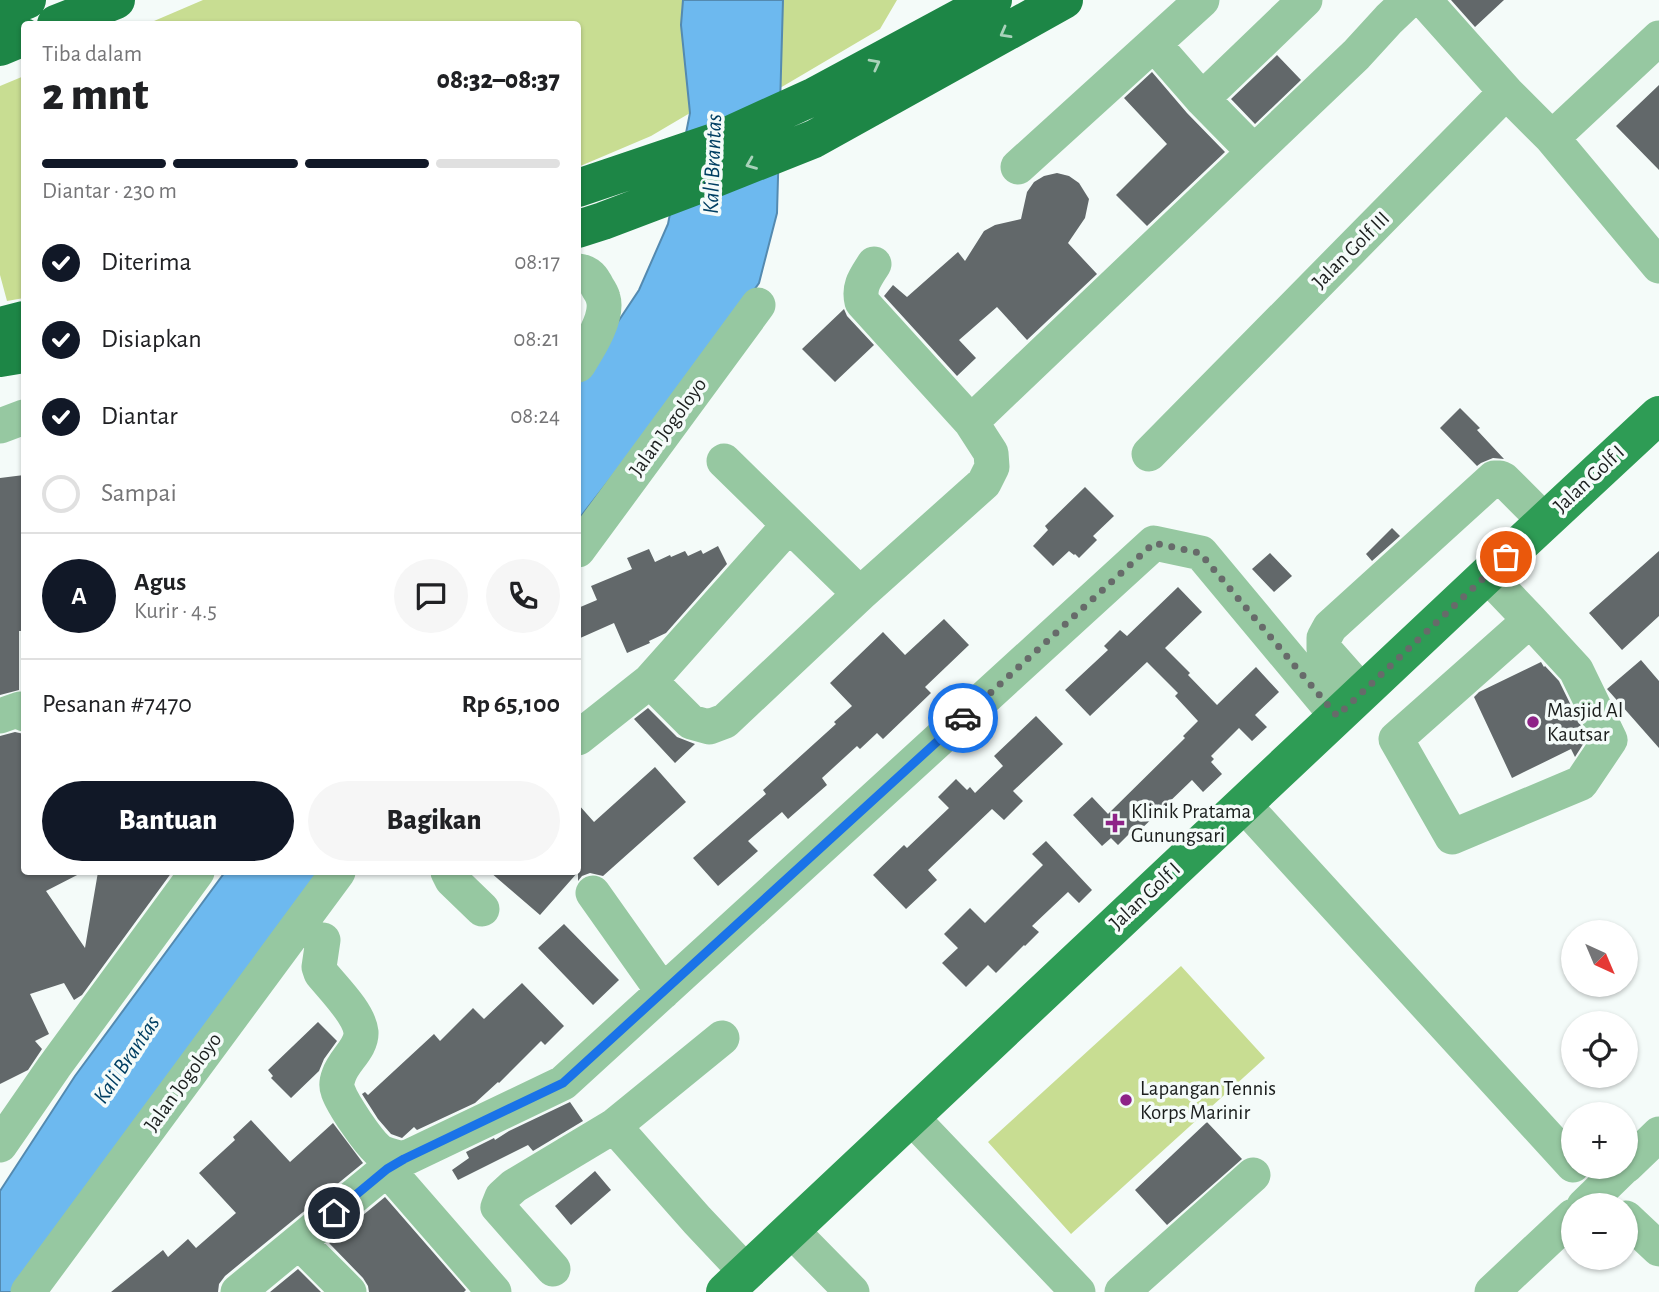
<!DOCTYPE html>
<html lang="id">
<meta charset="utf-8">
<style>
body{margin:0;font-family:"Alegreya Sans",sans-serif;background:#f6f6f6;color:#202124;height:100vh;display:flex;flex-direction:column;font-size:26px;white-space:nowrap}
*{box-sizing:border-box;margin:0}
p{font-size:23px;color:#757577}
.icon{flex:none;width:38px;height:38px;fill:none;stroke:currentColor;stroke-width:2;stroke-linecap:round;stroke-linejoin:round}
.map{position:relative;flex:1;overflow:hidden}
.details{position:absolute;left:21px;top:21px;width:560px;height:854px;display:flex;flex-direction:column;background:#fff;border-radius:7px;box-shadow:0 2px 5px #0004}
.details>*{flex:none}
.needle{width:46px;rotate:136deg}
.buttons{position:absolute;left:1561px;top:920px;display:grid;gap:14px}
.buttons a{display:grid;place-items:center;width:77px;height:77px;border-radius:50%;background:#fff;box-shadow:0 2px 5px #0004;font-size:35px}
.pin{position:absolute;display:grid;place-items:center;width:60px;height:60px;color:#fff;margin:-30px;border:4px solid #fff;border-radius:50%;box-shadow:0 2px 7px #0007}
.courier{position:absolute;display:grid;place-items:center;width:70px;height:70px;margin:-35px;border:5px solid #1a73e8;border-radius:50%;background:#fff;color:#222;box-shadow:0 2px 9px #0007}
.head em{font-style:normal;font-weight:800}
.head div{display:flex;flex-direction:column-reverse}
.head{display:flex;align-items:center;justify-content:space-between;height:119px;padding:0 21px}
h1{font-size:46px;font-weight:800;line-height:52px}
.bar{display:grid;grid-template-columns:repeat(4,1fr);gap:10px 7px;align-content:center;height:84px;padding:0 21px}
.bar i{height:9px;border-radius:5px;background:#e0e0e0}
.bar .on{background:#111827}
.bar p{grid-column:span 4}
.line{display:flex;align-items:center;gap:18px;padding:0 21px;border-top:2px solid #e0e0e0}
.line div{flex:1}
.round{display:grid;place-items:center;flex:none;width:74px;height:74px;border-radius:37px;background:#f6f6f6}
ol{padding:0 21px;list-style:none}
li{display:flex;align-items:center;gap:21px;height:77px}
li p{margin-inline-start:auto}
li .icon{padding:7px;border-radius:50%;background:#111827;color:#fff;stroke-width:4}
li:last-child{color:#757577}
li i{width:38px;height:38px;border:4px solid #e0e0e0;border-radius:50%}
.primary-button{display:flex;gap:14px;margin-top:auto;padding:14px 21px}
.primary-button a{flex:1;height:80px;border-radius:42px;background:#111827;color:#fff;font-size:28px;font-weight:800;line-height:80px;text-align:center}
.primary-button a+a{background:#f6f6f6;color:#202124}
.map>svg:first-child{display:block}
.green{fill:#c8dd92}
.water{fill:#6db9ef;stroke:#548ab0;stroke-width:2}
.building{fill:#62686a}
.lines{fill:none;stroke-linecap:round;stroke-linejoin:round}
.minor{stroke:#96c8a1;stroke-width:35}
.major{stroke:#2e9c55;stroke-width:38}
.highway{stroke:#1d8646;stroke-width:38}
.oneway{stroke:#a9d2ba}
.done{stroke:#676b6a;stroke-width:7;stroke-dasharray:0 12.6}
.route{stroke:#1a73e8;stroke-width:9}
.poi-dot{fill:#8e2387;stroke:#f4fbf9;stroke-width:2.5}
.labels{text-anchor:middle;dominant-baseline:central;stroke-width:7;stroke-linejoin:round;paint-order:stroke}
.street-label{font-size:21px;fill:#1b1e1d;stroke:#f4fbf9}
.poi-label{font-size:21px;fill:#1b1e1d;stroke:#f4fbf9;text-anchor:start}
.water-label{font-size:23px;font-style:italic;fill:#003f62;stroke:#f4fbf9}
</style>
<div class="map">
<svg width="1659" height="1292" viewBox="0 0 1659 1292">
<rect width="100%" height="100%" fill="#f4fbf9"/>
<path class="green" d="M203 0H683L681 25 690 113 651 136 578 167V24H147Z
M783 0H897L880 29 780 88Z
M24 76V298L7 301 0 275V86Z
M1181 966 1265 1058 1071 1234 988 1142Z"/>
<path class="water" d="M683 0H783L777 213 759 283 715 345 578 520V382L639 290 668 224 690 113 681 25Z
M225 872H326L16 1292H0V1191L75 1076Z"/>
<path class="building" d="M1451 0H1504L1475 27Z
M1277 55 1301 80 1255 124 1231 99Z
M1152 72 1187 113 1225 152 1147 226 1116 195 1167 144 1124 98Z
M1659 85V170L1616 126Z
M1057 173 1069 176 1079 183 1089 199 1085 218 1068 243 1097 274 1027 340 997 307 959 340 976 358 957 376 884 296 893 285 907 297 958 252 965 261 984 231 995 225 1021 219 1027 192 1034 182 1044 176Z
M844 309 847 316 874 345 835 382 802 349Z
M1460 408 1480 428 1477 430 1504 459 1493 458 1481 463 1477 466 1440 428Z
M24 475V631H19V690L0 695V478Z
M1085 487 1114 516 1093 536 1097 540 1079 558 1075 554 1074 555 1069 551 1053 566 1033 546 1048 530 1045 526Z
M1392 528 1400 536 1372 561 1366 554Z
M718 546 727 564 666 633 649 641 650 643 627 653 614 623 578 639V608L597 600 591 586 632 569 627 558 649 549 655 562 670 555 671 557 685 551 688 556 701 550 703 554Z
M1659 551V616L1622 650 1589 613Z
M1270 553 1292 576 1274 592 1252 569Z
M1178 587 1202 612 1165 648 1190 673 1188 675 1217 705 1256 667 1279 692 1255 715 1267 727 1252 741 1239 728 1211 756 1214 759 1211 762 1222 774 1203 792 1192 780 1136 834 1133 830 1118 845 1111 838 1102 846 1073 815 1092 797 1108 814 1185 738 1183 736 1198 721 1175 696 1178 693 1147 662 1090 716 1065 690 1108 650 1104 646 1120 630 1127 636Z
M944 619 969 645 925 687 931 693 883 739 877 733 860 749 857 746 822 778 827 785 788 819 782 812 748 841 758 851 718 886 693 858 766 794 763 790 836 724 834 722 852 706 830 683 883 632 905 655Z
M1641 660 1659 681V748L1607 689Z
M1541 662 1544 667 1545 666 1559 681 1587 738 1575 757 1571 749 1512 778 1474 697 1479 692Z
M648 708 677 737 695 744 675 763 634 719Z
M1036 716 1063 744 1013 791 1023 801 1004 820 992 809 928 870 937 880 906 909 873 875 904 845 907 848 949 808 938 797 956 779 967 790 970 787 975 793 1003 766 994 756Z
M15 732 24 734V872H83L46 891 85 948 98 872H172L82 995 74 1000 64 983 30 994 49 1034 35 1041 42 1049 28 1070 0 1084V736Z
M655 767 686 802 603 876 590 873 582 876 578 881V872L540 915 490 872H578V804L594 822Z
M1046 841 1092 890 1079 903 1068 892 1032 926 1039 932 1025 946 1024 945 996 973 988 965 966 987 942 963 958 948 944 934 970 908 985 923 1043 865 1032 854Z
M564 924 619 980 593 1005 538 948Z
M522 983 564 1026 545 1045 541 1041 499 1083 498 1082 475 1103 417 1130 414 1127 402 1138 391 1134 378 1119 362 1094 365 1092 368 1095 434 1034 440 1041 473 1008 484 1019Z
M318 1022 337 1041 324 1059 319 1071 291 1098 271 1078 273 1076 268 1070Z
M570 1102 583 1121 533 1151 528 1145 458 1180 452 1170 469 1158 466 1152 494 1138 495 1140 509 1131Z
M251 1120 290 1162 333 1123 363 1163 225 1276 219 1284 218 1292H111L163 1250 168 1257 188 1239 196 1248 236 1213 199 1173 235 1140 233 1137Z
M1207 1122 1242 1159 1167 1225 1135 1190Z
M595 1171 611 1190 571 1225 555 1206Z
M385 1197 466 1290 464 1292H369L368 1286 363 1278 329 1243Z
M298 1269 321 1292H270Z"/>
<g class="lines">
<path class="minor" d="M1424 0 1506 92
M1154 44 1202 99 1254 152
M1202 99 1305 0
M1552 138 1659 38
M1018 167 1202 0
M578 271C589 272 593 278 598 288 600 291 602 294 603 298 609 317 588 349 578 365
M971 422 1356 55 1389 19 1409 0
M0 426 24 417
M1149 454 1506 92 1552 138 1659 266
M724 461 860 594
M578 550 758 305
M1487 575 1530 620 1396 739 1452 837 1581 783 1610 740 1576 670 1530 620
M650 681 789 525
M1362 692 1324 649V638L1330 627 1494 478H1500L1504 480 1545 521
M0 716 20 709 24 714
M578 738 650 681 691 722 709 727 725 721 860 594 984 483 992 467 991 453 971 422 862 302C858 286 866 277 874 264
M1243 804 1573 1165
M448 872 452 880 482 909
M593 893 663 992
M323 940 319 967 321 973C333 988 359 1013 361 1032 362 1048 344 1060 339 1075 337 1080 336 1086 338 1091 343 1105 367 1140 378 1150 384 1155 396 1157 404 1159
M722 1038 614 1126 697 1220 746 1272
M911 1117 1078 1292
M0 1145 54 1067 197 872
M1626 1166 1659 1134
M387 1169 494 1292
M1584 1206 1624 1167
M1626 1218 1659 1249
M791 1230 852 1292
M299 1242 349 1292
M553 1269 498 1207 502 1197 514 1186 614 1126
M28 1292 338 872
M238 1292 387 1169 404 1159 563 1083 1154 543 1201 553 1337 716
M1122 1292 1253 1175
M1492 1292 1573 1216"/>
<path class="major" d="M725 1292 1487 575 1659 415"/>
<path class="highway" d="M0 10 27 0
M56 24 116 0
M0 47 24 37
M578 188 714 142 815 96 993 0
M578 229 603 221 706 182 814 139 1064 0
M0 326 24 320
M0 358 24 354"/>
</g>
<defs><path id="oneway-chevron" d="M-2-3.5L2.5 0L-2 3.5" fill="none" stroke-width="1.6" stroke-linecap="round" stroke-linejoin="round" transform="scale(1.75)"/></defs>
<g class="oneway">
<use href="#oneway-chevron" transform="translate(1005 33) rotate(151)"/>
<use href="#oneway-chevron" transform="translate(875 64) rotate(-28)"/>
<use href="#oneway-chevron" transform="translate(751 164) rotate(158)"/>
</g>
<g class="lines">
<path class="done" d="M963 718 1154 543 1200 553 1337 716 1506 557"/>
<path class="route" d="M334 1213 387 1169 404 1159 563 1083 963 718"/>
</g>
<g class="poi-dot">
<circle cx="1533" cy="722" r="7"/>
<path d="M1111.5 812.5h7v7h7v7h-7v7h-7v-7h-7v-7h7z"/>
<circle cx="1126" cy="1100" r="7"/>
</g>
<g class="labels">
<g class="street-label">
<text transform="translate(1351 250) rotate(-45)">Jalan Golf III</text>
<text transform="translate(668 427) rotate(-54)">Jalan Jogoloyo</text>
<text transform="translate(1589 479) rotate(-43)">Jalan Golf I</text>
<text transform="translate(1145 896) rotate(-43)">Jalan Golf I</text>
<text transform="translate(183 1082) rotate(-54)">Jalan Jogoloyo</text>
</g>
<g class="poi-label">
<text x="1547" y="710">Masjid Al<tspan x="1547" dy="24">Kautsar</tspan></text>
<text x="1131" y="811">Klinik Pratama<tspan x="1131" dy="24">Gunungsari</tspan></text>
<text x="1140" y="1088">Lapangan Tennis<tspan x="1140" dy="24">Korps Marinir</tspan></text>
</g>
<g class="water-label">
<text transform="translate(713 164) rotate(-88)">Kali Brantas</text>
<text transform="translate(127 1060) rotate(-56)">Kali Brantas</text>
</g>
</g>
</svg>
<div class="buttons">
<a><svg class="needle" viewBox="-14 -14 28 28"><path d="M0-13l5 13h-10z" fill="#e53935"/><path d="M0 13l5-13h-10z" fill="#757577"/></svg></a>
<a><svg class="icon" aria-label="locate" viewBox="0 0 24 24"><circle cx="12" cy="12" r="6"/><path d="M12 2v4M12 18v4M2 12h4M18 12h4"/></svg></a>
<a>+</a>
<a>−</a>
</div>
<div class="pin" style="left:1506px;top:557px;background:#ea580c"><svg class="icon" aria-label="bag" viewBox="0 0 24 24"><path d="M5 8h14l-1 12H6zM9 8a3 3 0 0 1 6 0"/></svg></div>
<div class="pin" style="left:334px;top:1213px;background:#1f2937"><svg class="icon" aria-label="home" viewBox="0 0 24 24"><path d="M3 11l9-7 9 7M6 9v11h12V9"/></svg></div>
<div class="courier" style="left:963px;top:718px"><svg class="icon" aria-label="car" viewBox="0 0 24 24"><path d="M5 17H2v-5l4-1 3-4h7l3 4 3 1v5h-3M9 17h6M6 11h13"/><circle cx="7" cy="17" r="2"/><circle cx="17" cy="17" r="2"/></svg></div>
<section class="details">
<div class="head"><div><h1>2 mnt</h1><p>Tiba dalam</p></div><em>08:32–08:37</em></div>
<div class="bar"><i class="on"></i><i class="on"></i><i class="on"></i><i></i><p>Diantar · 230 m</p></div>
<ol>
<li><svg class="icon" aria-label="check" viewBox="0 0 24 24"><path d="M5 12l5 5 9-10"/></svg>Diterima<p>08:17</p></li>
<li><svg class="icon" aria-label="check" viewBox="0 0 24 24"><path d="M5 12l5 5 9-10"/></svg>Disiapkan<p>08:21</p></li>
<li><svg class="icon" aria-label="check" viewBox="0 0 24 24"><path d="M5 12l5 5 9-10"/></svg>Diantar<p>08:24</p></li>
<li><i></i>Sampai</li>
</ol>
<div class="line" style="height:126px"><b class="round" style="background:#111827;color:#fff">A</b><div><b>Agus</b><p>Kurir · 4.5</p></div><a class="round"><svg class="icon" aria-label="chat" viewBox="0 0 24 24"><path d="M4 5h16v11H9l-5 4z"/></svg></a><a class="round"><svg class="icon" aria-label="phone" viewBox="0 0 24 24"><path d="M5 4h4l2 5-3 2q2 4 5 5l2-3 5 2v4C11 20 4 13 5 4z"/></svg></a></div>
<div class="line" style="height:91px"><div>Pesanan #7470</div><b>Rp 65,100</b></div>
<div class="primary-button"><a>Bantuan</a><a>Bagikan</a></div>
</section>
</div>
